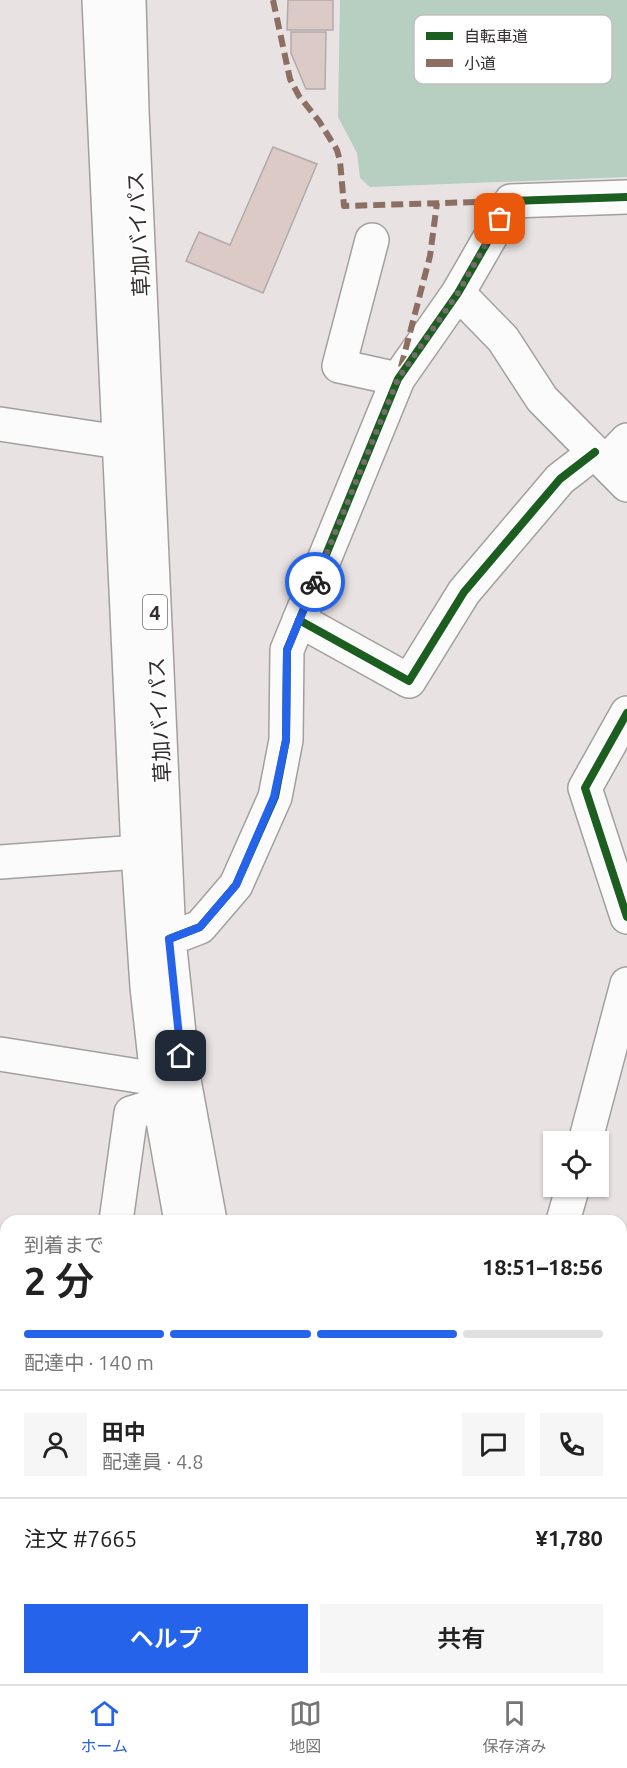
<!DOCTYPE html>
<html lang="ja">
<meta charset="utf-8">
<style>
body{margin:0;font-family:Ubuntu,"Noto Sans JP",sans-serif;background:#f6f6f6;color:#222;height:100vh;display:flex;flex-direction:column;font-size:22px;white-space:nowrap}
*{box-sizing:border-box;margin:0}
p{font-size:20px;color:#767676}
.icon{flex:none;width:33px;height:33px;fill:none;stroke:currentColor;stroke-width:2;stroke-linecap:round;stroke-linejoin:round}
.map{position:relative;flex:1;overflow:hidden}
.sheet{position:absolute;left:0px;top:1215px;width:627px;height:470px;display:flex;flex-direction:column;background:#fff;border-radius:18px 18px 0 0;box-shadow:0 2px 4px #0004}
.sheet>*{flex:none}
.controls{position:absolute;left:543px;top:1131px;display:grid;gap:12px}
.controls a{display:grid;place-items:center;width:66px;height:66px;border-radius:0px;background:#fff;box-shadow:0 2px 4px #0004;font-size:30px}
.pin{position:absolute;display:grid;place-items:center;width:51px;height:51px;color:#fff;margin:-26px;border-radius:12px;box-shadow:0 3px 9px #0006}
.courier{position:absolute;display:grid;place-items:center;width:60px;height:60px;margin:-30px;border:4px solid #2563eb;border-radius:50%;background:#fff;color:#222;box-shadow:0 2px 8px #0007}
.headline em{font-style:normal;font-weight:600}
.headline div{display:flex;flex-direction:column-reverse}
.headline{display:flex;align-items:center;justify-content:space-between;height:102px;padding:0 24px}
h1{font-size:39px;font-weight:600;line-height:45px}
.bar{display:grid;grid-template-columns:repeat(4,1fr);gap:9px 6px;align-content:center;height:72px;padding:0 24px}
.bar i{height:8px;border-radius:4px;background:#e0e0e0}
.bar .selected{background:#2563eb}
.bar p{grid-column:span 4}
.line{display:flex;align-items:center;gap:15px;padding:0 24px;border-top:2px solid #e0e0e0}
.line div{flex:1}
.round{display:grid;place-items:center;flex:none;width:63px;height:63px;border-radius:0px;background:#f6f6f6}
.action{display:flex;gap:12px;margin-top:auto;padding:12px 24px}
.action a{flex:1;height:69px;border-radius:0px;background:#2563eb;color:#fff;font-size:24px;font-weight:600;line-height:69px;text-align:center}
.action a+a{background:#f6f6f6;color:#222}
.dock{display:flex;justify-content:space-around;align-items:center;height:84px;border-top:2px solid #e0e0e0;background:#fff;font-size:16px;color:#767676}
.dock a{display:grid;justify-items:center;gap:3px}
.dock .selected{color:#2563eb}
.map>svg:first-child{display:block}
.green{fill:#b6cfc0}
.building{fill:#dccac6;stroke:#b0abaa;stroke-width:1.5}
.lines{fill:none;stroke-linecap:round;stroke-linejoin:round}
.minor-casing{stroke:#a39f9e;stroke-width:36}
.highway-casing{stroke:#a39f9e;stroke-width:36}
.minor{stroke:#fcfbfb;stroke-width:33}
.highway{stroke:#fcfbfb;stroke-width:33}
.quiet{stroke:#8d6e63;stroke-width:6;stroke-dasharray:12 6;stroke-linecap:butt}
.cycleway-casing{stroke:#fff;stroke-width:11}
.cycleway{stroke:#1b5e20;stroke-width:8}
.done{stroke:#726d6c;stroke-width:6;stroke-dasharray:0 10.8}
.route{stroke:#2563eb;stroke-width:8}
.labels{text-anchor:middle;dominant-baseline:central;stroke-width:4.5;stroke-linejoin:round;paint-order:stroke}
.shield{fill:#fff;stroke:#706d6c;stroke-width:1.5}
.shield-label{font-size:20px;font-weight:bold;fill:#322e2d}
.street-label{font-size:21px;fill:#322e2d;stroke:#fff}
.key{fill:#fff;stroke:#c2c0c0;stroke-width:1.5}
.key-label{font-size:16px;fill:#322e2d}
</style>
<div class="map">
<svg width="627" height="1684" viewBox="0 0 627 1684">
<rect width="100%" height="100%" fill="#e8e3e2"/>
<path class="green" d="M340 0H627V177L370 187 360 178 357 153 338 117Z"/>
<path class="building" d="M288 0H333V30H287Z
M291 32H326L325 89H306L291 53Z
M273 147 317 164 263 293 186 261 199 232 230 245Z"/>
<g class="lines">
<g class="minor-casing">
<path id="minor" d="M372 240 339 366 398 379
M458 293 503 339 542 399 627 485
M0 424 119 442
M606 462 627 440
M299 620 409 681 464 592 560 479 595 452
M627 713 585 788 627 917
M0 862 138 852
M169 939 200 927 236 885 275 797 286 740 287 650 398 379 458 293 511 201 627 197
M0 1054 157 1079
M585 1142 627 984
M116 1221 131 1113 160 1104
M563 1221 573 1186
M621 1304 627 1306
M621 1544 627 1543
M0 1549 6 1548
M0 1670 6 1645
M571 1678 573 1684
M598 1684 627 1678"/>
</g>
<g class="highway-casing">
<path id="highway" d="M99 0 138 852 147 987 160 1104 181 1221
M129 0 132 111 169 939 184 1080 210 1221
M324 1678 326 1684
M362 1678 364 1684"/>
</g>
<use href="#minor" class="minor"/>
<use href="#highway" class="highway"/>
<path class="quiet" d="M273 0 290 79 299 96 319 121 337 150 340 161 344 206 511 201
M401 367 430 256 437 203"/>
<g class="cycleway-casing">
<path id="cycleway" d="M299 620 409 681 464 592 560 479 595 452
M627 713 585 788 627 917
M169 939 200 927 236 885 275 797 286 740 287 650 398 379 458 293 511 201 627 197"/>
</g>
<use href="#cycleway" class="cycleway"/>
</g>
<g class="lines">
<path class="done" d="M315 582 398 379 458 293 500 219"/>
<path class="route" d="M181 1056 169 939 200 927 236 885 274 797 286 740 287 650 315 582"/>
</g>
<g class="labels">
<rect class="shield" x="143" y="595" width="24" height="34" rx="4.5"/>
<g class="shield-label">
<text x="155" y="612">4</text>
</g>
<g class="street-label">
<text transform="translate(138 234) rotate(-93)">草加バイパス</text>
<text transform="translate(159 720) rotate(-93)">草加バイパス</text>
</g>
</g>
<rect x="414" y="15" width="198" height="69" rx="9" class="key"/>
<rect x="426" y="32" width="27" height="8" fill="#1b5e20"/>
<rect x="426" y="59" width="27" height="8" fill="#8d6e63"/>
<g class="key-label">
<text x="464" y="42">自転車道</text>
<text x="464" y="69">小道</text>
</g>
</svg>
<div class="controls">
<a><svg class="icon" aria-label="locate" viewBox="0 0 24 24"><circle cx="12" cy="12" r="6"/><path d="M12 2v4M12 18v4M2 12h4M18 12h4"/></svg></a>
</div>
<div class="pin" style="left:500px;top:219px;background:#ea580c"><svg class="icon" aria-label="bag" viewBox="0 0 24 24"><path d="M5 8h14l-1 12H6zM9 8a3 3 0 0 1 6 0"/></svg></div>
<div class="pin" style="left:181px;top:1056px;background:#1f2937"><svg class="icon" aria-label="home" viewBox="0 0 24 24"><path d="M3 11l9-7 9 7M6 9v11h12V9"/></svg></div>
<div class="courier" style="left:315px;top:582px"><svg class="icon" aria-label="bike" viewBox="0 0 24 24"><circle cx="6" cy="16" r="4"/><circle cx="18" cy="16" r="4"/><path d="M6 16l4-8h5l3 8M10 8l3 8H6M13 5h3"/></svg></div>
<section class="sheet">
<div class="headline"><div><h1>2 分</h1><p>到着まで</p></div><em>18:51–18:56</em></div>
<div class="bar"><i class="selected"></i><i class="selected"></i><i class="selected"></i><i></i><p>配達中 · 140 m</p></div>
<div class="line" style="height:108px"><a class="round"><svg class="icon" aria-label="person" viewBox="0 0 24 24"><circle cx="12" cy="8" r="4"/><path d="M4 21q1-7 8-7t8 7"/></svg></a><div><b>田中</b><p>配達員 · 4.8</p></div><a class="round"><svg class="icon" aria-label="chat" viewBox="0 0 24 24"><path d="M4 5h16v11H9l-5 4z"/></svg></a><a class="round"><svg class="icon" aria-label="phone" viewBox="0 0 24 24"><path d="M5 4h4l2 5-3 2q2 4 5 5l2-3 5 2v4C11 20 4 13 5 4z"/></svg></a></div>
<div class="line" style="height:78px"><div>注文 #7665</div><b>¥1,780</b></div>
<div class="action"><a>ヘルプ</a><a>共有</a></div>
</section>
</div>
<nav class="dock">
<a class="selected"><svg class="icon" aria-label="home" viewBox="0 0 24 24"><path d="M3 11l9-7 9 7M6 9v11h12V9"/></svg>ホーム</a>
<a><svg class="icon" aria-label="map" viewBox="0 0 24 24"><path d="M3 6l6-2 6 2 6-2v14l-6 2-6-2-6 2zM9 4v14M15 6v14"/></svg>地図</a>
<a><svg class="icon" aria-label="saved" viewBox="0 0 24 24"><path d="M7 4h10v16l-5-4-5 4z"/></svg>保存済み</a>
</nav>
